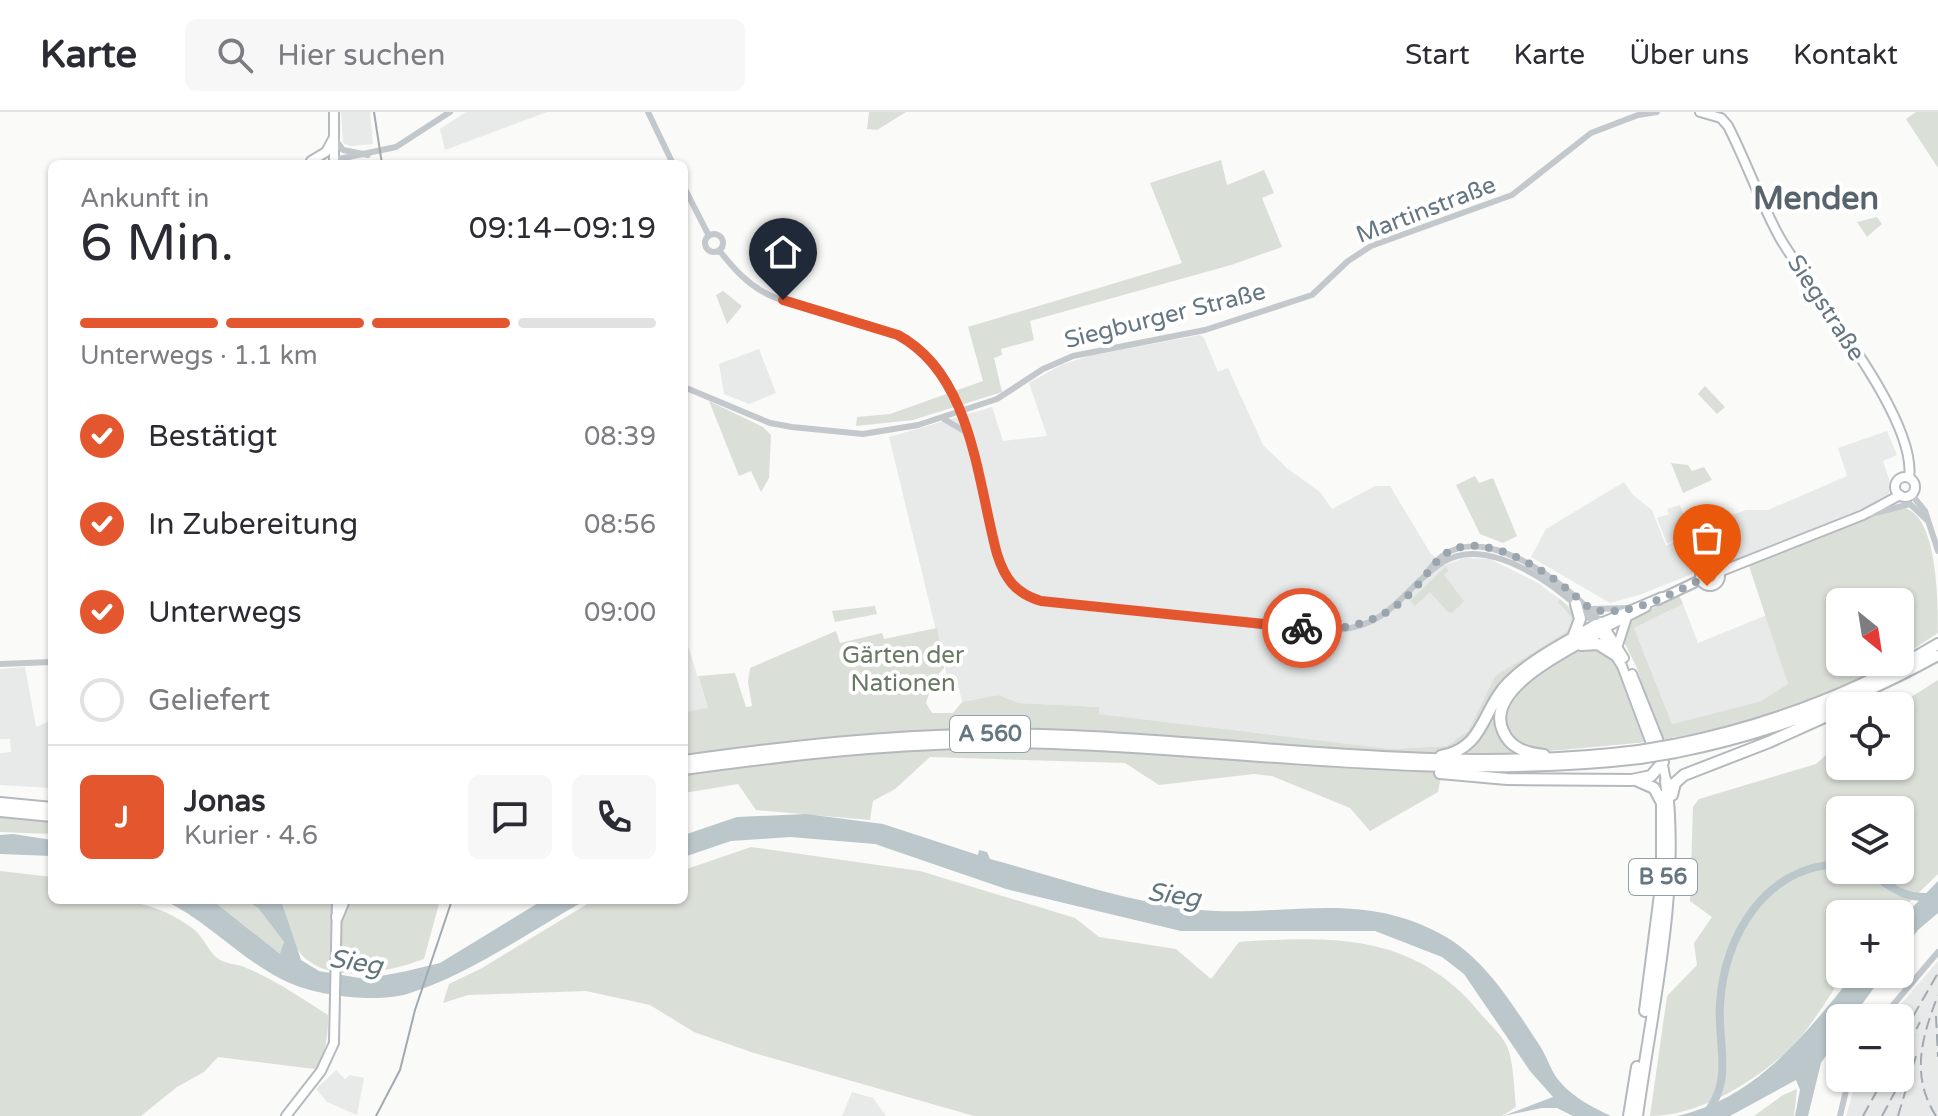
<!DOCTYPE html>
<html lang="de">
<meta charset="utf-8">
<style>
body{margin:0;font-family:"Varela Round",sans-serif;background:#f7f7f7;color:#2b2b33;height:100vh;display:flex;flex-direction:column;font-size:30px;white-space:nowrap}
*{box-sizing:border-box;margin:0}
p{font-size:26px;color:#7c7c81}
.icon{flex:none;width:44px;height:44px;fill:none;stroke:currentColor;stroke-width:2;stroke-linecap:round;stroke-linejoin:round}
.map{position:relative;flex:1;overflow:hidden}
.panel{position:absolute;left:48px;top:48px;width:640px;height:744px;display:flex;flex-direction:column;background:#fff;border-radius:12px;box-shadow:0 2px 6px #0004}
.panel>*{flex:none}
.needle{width:52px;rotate:150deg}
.tools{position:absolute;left:1826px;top:476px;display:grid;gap:16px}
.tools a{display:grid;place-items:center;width:88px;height:88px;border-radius:12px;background:#fff;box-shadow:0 2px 6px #0004;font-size:40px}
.pin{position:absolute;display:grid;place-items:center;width:68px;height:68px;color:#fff;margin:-82px -34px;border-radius:50% 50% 50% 0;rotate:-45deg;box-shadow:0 0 8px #0007}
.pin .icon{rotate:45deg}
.courier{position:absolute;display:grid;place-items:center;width:80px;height:80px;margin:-40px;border:6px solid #e4572e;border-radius:50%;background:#fff;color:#222;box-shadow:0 2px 10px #0007}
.overview em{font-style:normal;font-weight:600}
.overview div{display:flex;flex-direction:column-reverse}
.overview{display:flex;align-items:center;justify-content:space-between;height:136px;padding:0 32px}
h1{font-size:52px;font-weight:600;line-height:60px}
.bar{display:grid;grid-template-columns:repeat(4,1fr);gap:12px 8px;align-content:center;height:96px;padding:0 32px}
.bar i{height:10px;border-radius:6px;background:#e1e1e2}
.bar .on{background:#e4572e}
.bar p{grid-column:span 4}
.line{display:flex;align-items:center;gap:20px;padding:0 32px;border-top:2px solid #e1e1e2}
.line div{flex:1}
.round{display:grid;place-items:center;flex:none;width:84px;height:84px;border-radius:12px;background:#f7f7f7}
ol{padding:0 32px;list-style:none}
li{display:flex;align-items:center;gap:24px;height:88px}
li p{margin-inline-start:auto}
li .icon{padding:8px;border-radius:50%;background:#e4572e;color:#fff;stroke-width:4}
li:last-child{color:#7c7c81}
li i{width:44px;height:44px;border:4px solid #e1e1e2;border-radius:50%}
header{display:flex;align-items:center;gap:48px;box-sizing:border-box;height:112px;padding:0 40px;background:#fff;border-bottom:2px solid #e1e1e2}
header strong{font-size:38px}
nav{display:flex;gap:44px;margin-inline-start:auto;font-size:28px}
.search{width:560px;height:72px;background:#f7f7f7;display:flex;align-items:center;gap:20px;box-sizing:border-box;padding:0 28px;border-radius:12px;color:#7c7c81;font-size:30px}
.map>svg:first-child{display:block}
.built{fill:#e8e9e9}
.green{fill:#dadfd7;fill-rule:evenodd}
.water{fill:#bbc7cb}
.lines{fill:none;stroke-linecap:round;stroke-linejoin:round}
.river{stroke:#bbc7cb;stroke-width:8}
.major-casing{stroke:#b5babe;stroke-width:12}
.highway-casing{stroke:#b4b9bd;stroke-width:14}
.minor{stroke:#c3c8cc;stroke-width:6}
.major{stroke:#fff;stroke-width:8}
.highway{stroke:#fff;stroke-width:10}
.tram{stroke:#a2aab0;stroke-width:2}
.rail{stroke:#a2aab0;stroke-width:2;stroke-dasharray:12 6;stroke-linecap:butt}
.highway-bridge-casing{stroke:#b4b9bd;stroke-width:14;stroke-linecap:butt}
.highway-bridge{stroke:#fff;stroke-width:10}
.done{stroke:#99a4ac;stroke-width:8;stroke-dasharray:0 14.4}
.route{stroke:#e4572e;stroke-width:10}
.labels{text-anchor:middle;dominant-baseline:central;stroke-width:8;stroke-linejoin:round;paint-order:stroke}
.shield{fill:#fff;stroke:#939fa8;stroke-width:2}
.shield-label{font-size:22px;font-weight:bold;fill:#657683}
.street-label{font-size:24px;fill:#657683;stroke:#fff}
.park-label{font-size:24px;fill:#687a64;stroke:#fff}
.water-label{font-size:26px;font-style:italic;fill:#60757c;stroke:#fff}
.district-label{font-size:32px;font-weight:bold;fill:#57646e;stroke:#fff}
</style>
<header>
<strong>Karte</strong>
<div class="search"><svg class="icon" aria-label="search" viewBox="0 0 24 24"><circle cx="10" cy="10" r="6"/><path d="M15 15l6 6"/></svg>Hier suchen</div>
<nav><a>Start</a><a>Karte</a><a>Über uns</a><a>Kontakt</a></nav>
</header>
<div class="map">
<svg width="1938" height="1004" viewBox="0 0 1938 1004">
<rect width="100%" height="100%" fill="#fafaf8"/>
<path class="built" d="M341 0H370L373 32 350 34 343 31Z
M466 0H547L445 38 440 17Z
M1200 223 1204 226 1218 260 1228 256 1263 333 1288 357 1320 380 1332 397 1375 374H1390L1431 442 1445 453 1464 446 1490 447 1538 471 1573 497V516L1570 519 1495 564 1468 619 1457 628 1447 634 1390 637 1099 602 1098 595 1019 591 998 583 962 590 959 576H950L889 325 992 295 1003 329 1047 324 1029 271 1061 253 1089 244Z
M759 237 776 281 749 292 724 282 719 252Z
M1887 319 1897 343 1883 349 1889 367V386L1731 449 1712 448 1699 453 1692 462 1639 483 1610 491 1531 445 1546 417 1624 370 1633 383 1652 398 1666 434 1704 413 1746 398H1768L1847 364 1838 336Z
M1680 393 1687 412 1685 421 1667 432 1657 406 1669 402 1667 397Z
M1683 492 1698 531 1767 503 1788 572 1761 589 1672 612 1634 516Z
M686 528 708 597 684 600Z
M25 555 36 615 52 608V676L0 673V641L11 640 10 627H0V557Z
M1938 849V1004H1846L1857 966H1900V906H1889Z
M336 958 345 967 350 963 364 966 357 1003 327 990 316 977Z
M852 980 873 986 886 1004H842Z"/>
<path class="green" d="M869 0H906L877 18 867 17Z
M1916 0H1938V56L1906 7Z
M1221 48 1227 73 1264 58 1274 81 1262 86 1282 135 1231 153 1030 209 1034 228 1001 237 1002 243 994 246 1002 280 913 308 856 314 857 305 890 302 983 269 968 215 1182 151 1150 71Z
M1877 105 1882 112 1867 125 1857 110Z
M723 179 742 194 727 212 716 183Z
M1705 274 1725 295 1717 302 1698 282Z
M709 289 763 315 771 323 769 366 761 380 751 359 739 364Z
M1671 351 1688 353 1692 359 1704 355 1712 368 1683 381Z
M1475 364 1479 371 1493 366 1517 424 1503 431 1480 422 1456 373Z
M1905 396C1938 406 1938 490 1938 521L1900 546V490H1840V550H1892C1821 591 1741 614 1661 628L1637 556 1623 528 1625 513 1631 507 1679 483 1683 492 1634 516 1672 612 1761 589 1788 572 1749 454 1886 399Z
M1445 455 1449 458 1444 463 1464 489 1452 501 1448 500 1430 480 1415 494 1410 489Z
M1560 487 1577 505 1575 519 1517 560 1477 620 1446 640 1438 680 1370 719 1350 696 1272 664 1254 662 1159 673 1125 651 930 645 895 677 873 689 870 708 756 698 738 672 684 681V600L708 596 698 564 735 561 746 595 752 594 748 570 750 556 836 519 840 531 882 521 884 527 937 516 944 556 933 569 926 591 932 601H953L962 590 998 583 1019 591 1099 595V602L1391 637 1447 634 1468 619 1495 564 1573 516V507L1558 490Z
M875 494 877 502 835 510 832 499Z
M1596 535 1615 551 1648 630 1550 639 1518 631 1504 612 1506 590C1530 567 1562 540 1596 535Z
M1938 568V762L1897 802H1840V862H1845C1826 887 1808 922 1784 942 1749 973 1697 1004 1650 1004L1667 884 1697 853 1694 831 1712 805 1690 789 1693 695 1699 687 1816 652 1840 630V654H1900V594H1897ZM1840 698H1900V758H1840Z
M1501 584 1498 613 1529 643 1457 644Z
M0 704 52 709V722L0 720Z
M751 735 920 759 1075 806 1099 825 1176 837 1211 867 1239 830C1332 824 1415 821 1480 901 1489 912 1506 926 1509 940 1514 957 1514 977 1516 995L1502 1004H974L751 940 694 920 650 893 586 879 468 883 443 891 449 872 482 856 594 788H684V758Z
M0 759 52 765V788C107 788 145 782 192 816 204 824 208 841 220 848 227 852 237 852 244 855 274 867 301 886 328 903 328 922 327 941 315 957L218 945 204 960 177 975 141 1004H0Z
M212 788H244L258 796 284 830 281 843Z
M281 788H440L424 847C386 861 316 877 293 830 287 816 287 802 281 788Z
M1797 977 1794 1004H1754L1783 983Z"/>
<path class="water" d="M806 702 883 712 978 743 979 738 987 740 990 747C1057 765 1121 788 1190 797 1281 808 1359 774 1446 825 1487 849 1514 895 1540 934 1548 946 1551 961 1561 971 1574 986 1594 996 1611 1004H1573L1557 996H1542L1503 1004 1553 985 1530 959 1464 862 1442 845 1375 819H1181L1006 777 875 732 790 725 731 729 684 745V723L737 705Z
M13 722 52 728V744L0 742V723Z
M1938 769V801L1918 818 1900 841V808Z
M164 788H212L280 842 284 830 258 796 244 788H281L301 848 319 859 365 867 407 859 440 851 543 788H586C528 820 470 863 407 882 376 891 321 884 292 872 246 853 211 811 164 788Z
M1854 862H1884L1852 906H1840V923L1821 951 1808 1004H1795L1800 978 1796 968 1730 1004H1677C1756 986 1805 923 1854 862Z"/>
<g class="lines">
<path class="river" d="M1866 758C1892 776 1905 789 1938 784
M1704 1004C1735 969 1717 933 1720 892 1724 823 1766 754 1840 752"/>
<g class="major-casing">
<path id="major" d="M1700 0 1721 6 1728 14C1747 51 1760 90 1780 126 1811 180 1918 306 1909 366
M311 49 326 40 333 27
M334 52V0
M1895 375a10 10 0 1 1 20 0a10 10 0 1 1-20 0Z
M1700 464a10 10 0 1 1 20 0a10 10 0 1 1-20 0Z
M1719 460 1863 403 1900 383
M1658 488 1700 468
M1601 510 1624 546
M1601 518 1646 495
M1618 533 1627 505
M1632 562 1658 627 1666 669
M1655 642 1622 554 1596 513 1662 485
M286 1004 321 959 334 931 337 788"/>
</g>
<g class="highway-casing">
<path id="highway" d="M1574 523 1580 507 1576 492
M1581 533 1598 532 1617 544
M1674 633C1768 614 1856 581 1938 532
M1676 640C1768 622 1854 589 1936 544
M1544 643C1526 641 1510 636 1503 619 1483 576 1572 536 1601 519
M1441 644C1485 636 1482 597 1508 571 1532 547 1567 530 1596 513
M684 649C812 631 941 618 1070 624 1260 632 1449 663 1639 639
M684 657C807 640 929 627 1053 631 1250 638 1443 669 1640 646
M1440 661 1507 667 1632 668 1651 664 1663 650
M1638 669 1654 676 1662 691
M1672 683 1675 671 1684 663 1769 630 1840 598
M0 691 52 696
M0 699 52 704
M337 805 344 788
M1645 899 1662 767V684
M1629 1004 1637 955
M1637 1004C1652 893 1680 781 1666 669"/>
</g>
<path class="minor" d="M648 0 673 52
M335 27 343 38 368 43
M334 48 396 35 450 0
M684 75 709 124
M705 131a9 9 0 1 1 18 0a9 9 0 1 1-18 0Z
M719 138C733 156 748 173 769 183 824 208 901 204 940 257 976 308 982 400 1003 460 1017 485 1038 489 1065 493 1119 498 1174 503 1229 510 1263 514 1303 522 1338 518 1395 512 1402 476 1443 450 1490 421 1565 478 1596 513
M684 275 770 311 792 315 863 322 918 313 997 287 1043 257 1073 244 1205 218 1312 183 1348 149 1371 134 1512 83 1591 21 1638 3 1657 0
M944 307 964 319
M1911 382 1925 399 1938 439
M1871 402 1910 392 1927 408
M1429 458C1471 396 1568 472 1601 510
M1591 497 1630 496
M0 552 52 550
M1882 906 1938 840
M1840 1004 1849 966"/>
<use href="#major" class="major"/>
<use href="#highway" class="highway"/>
<path class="tram" d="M374 0 382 52
M376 1004 400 958 415 898 452 788"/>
<path class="rail" d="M1936 904 1938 945
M1904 920 1938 861
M1900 949 1920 910
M1863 1004 1884 966
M1882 1004 1897 976
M1898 1004 1916 944
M1936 1004C1910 963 1922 925 1938 883"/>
<g class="highway-bridge-casing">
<path id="highway-bridge" d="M1639 639 1674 633
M1640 646 1676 640"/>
</g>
<use href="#highway-bridge" class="highway-bridge"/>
</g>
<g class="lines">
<path class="done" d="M1302 516C1348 520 1386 510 1417 474 1433 456 1440 437 1467 434 1500 431 1542 457 1567 477 1576 483 1585 496 1596 498 1630 505 1671 482 1700 468L1707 474"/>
<path class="route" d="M783 188 898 223C972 263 977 368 997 442 1005 467 1015 481 1041 489L1302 516"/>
</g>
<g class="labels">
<g class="shield">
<rect x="950" y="604" width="80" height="36" rx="6"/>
<rect x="1629" y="747" width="68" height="36" rx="6"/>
</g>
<g class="shield-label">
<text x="990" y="622">A 560</text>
<text x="1663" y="765">B 56</text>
</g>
<g class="street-label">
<text transform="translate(1426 98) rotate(-21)">Martinstraße</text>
<text transform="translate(1826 196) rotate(57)">Siegstraße</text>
<text transform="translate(1165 204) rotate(-14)">Siegburger Straße</text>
</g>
<g class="park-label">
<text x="903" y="543">Gärten der<tspan x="903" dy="28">Nationen</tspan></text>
</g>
<g class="water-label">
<text transform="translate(1174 783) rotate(8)">Sieg</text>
<text transform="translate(356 850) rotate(9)">Sieg</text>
</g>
<g class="district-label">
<text x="1816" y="87">Menden</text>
</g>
</g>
</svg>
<div class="tools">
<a><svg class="needle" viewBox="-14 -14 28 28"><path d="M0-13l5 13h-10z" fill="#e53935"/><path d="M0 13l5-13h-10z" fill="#7c7c81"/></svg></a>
<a><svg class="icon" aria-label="locate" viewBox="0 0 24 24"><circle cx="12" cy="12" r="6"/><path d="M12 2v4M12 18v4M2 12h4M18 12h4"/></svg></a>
<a><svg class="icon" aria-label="layers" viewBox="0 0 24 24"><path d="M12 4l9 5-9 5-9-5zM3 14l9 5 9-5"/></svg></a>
<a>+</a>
<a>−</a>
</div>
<div class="pin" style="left:1707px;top:474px;background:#ea580c"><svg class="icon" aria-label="bag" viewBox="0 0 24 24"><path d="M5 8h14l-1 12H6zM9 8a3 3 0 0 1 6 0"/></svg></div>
<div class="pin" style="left:783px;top:188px;background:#1f2937"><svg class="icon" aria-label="home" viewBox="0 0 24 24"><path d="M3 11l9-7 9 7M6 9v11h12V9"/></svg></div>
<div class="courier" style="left:1302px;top:516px"><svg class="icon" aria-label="bike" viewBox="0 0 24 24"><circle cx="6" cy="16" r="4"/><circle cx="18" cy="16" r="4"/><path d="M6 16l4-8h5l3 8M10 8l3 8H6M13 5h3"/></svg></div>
<section class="panel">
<div class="overview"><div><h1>6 Min.</h1><p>Ankunft in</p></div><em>09:14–09:19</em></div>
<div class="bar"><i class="on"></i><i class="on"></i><i class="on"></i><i></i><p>Unterwegs · 1.1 km</p></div>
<ol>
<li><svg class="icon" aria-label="check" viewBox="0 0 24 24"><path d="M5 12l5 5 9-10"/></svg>Bestätigt<p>08:39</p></li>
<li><svg class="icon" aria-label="check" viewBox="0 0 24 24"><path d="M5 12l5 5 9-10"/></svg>In Zubereitung<p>08:56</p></li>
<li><svg class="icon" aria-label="check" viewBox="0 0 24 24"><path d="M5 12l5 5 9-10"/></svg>Unterwegs<p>09:00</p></li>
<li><i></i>Geliefert</li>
</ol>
<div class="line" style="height:144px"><b class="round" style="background:#e4572e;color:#fff">J</b><div><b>Jonas</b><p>Kurier · 4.6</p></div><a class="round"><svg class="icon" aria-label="chat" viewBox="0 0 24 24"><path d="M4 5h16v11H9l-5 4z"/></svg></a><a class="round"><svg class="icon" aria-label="phone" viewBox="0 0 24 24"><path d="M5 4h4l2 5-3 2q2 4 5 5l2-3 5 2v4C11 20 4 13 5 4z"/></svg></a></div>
</section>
</div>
